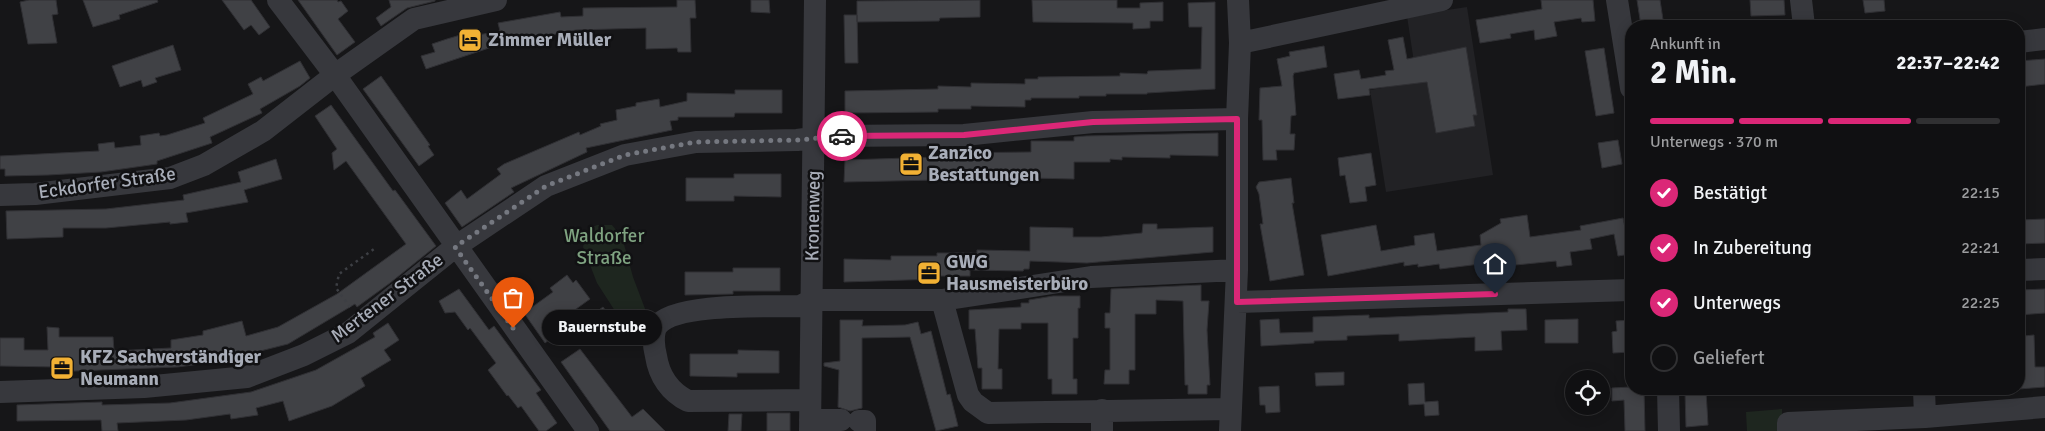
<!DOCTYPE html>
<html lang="de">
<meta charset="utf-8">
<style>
body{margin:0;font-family:Signika,sans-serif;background:#1e1e20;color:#f1f3f6;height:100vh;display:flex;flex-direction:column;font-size:19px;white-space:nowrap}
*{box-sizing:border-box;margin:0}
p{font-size:16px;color:#9c9d9f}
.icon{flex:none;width:28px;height:28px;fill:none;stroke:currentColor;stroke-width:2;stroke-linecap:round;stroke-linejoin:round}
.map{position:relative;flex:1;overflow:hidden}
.details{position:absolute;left:1625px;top:20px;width:400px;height:375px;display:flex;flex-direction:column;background:#101012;border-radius:20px;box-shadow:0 2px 12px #0003,0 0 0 1px #303032}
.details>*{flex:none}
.controls{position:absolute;left:1565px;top:370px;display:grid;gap:10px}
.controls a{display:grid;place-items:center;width:45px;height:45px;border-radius:50%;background:#101012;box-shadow:0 2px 12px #0003,0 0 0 1px #303032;font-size:25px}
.pin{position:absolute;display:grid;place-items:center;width:42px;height:42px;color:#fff;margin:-51px -21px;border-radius:50% 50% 50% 0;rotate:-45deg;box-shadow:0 0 5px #0007}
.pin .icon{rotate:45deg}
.courier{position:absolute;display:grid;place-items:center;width:50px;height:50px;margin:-25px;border:4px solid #db2777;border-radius:50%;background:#fff;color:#222;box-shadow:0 1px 6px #0007}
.bubble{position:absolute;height:35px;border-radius:18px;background:#101012;box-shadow:0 2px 12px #0003,0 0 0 1px #303032;font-size:16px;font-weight:800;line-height:35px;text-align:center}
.overview em{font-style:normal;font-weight:800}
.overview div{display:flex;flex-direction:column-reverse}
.overview{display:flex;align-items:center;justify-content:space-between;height:85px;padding:0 25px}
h1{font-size:32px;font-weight:800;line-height:38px}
.bar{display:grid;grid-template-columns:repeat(4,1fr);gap:8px 5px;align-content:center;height:60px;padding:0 25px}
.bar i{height:6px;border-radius:4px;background:#303032}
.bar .on{background:#db2777}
.bar p{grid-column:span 4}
ol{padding:0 25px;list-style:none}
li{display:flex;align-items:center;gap:15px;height:55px}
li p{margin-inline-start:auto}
li .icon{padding:5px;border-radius:50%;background:#db2777;color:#fff;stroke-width:4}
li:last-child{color:#9c9d9f}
li i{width:28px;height:28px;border:2px solid #303032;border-radius:50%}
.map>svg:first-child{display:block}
.built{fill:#222225}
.green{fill:#1e261f}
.building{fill:#404145;stroke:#303034}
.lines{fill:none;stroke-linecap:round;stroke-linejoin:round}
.path{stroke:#3d3f44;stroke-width:2.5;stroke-dasharray:2.5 4;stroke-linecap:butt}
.minor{stroke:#37383d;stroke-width:22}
.done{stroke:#757880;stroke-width:5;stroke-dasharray:0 9}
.route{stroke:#db2777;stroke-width:6}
.labels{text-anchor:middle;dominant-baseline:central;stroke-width:5;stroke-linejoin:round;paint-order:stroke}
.poi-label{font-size:19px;font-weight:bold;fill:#a8adb8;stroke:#111113;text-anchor:start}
.street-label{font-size:19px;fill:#a8adb8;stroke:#111113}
.park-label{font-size:19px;fill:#7fa381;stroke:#111113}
</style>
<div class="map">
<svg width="2045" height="431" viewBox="0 0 2045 431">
<rect width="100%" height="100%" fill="#161618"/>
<path class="built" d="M1467 7 1493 175 1386 192 1370 90 1417 82 1407 16Z"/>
<path class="green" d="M597 225H612L622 237 633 277 647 314 638 328 615 311 597 283 583 247 588 229Z
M1782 409V431H1747L1746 412Z"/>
<path class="building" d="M29 0H56L58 14 52 15 57 43 28 44 20 2Z
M83 0H157L158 2 119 15 120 19 93 27Z
M222 0H251L270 27 259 35 251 25 244 30Z
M298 0H337L338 2 341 1 348 11 338 19 355 42 337 55Z
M389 0H435V1L407 8 381 26 376 18 391 7Z
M677 0H695L696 18H690L691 52H678L677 48 646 49V28L576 30 495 46 426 69 421 56 435 52 432 44 447 39 477 30 478 35 500 31 498 23 560 12 561 17 583 16V8L677 7Z
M751 0H769L770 13 751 12Z
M980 0V17L940 18 939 21 857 22V1Z
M1032 0H1117V8H1140V3L1163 2V21H1150V28L1133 29V23L1033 22Z
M1541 0H1593L1595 21 1582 22 1581 18 1554 22 1557 36 1535 40 1534 30 1510 34 1511 38 1480 43 1476 20 1542 9Z
M1637 0H1660L1664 26H1641Z
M1750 0H1784L1785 15 1751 16Z
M1863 0H1884L1885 11 1865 13Z
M1215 2V89L1147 93V94H1106V96H1079V98H1031V100H1025V107L971 106V109H938V112L845 113V91L938 89V86L971 87V83L1025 84V79H1038V77L1120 76V73L1147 74 1148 71 1201 69 1202 27H1189L1188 3Z
M844 15H857L858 63H845Z
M1403 37 1407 59 1466 47 1477 115H1473L1475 126 1436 133 1427 82 1369 89 1370 95 1338 99 1334 74 1359 70 1361 79 1386 75 1385 71 1394 70 1388 40Z
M173 45 181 70 155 78 157 82 143 87 141 80 120 87 112 66Z
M1324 46 1327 67 1294 73 1293 76 1296 115 1291 116 1290 134H1295L1294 150H1276L1277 160H1263L1262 120H1259L1260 88 1282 86 1277 59 1290 56 1289 52Z
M1604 48 1614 113 1596 116 1585 51Z
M2045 59V84L2019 87V61Z
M300 61 310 78 300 86 260 109 262 113 210 137 212 143 157 161V164L101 172 48 175 5 176V169H0V156L99 151 98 144 114 142 115 148 141 145 140 136 159 133 160 136 167 135 205 123 203 118 253 94 248 84 261 77 263 81Z
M381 76 430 145 428 146 434 155 419 166 363 89Z
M735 90H782V113H735L734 117H678V120L670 121 672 130 586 148 587 152 511 188 514 192 462 227 445 203 461 190 467 199 501 174 497 169 504 164 579 132 580 135 601 126 600 124 617 120 616 110 636 106V103L659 99 660 107 687 101V93L735 94Z
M331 105 393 191 395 190 436 246 390 283 357 307 355 304 288 344 217 362 177 367 74 371H56V367L0 366V338H24V350H48L47 327 59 328V337H113L114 351 171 348V340L203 335V331L242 321 246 336 278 327 337 294 406 244 346 161 334 170 332 153 337 149 315 116Z
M1218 133V156L1170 155V158L1122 157V160L1110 159V162H1074V179L1031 178V175H938V180L844 182 845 160 938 157V153L1031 152V141H1074V137L1086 136Z
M1618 140 1622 164 1602 168 1598 143Z
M1371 153 1376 185 1365 187 1367 201 1350 203 1345 175 1340 176 1338 158Z
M276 159 282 179 244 190 248 202 186 213 188 222 170 224V222L106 228H63V237L7 239 6 211 106 209 184 200 183 195 241 182 238 172Z
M734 174H781V197L734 196V201H686V178H734Z
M1291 178 1294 203H1292L1304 275 1270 281 1260 224H1263L1259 194 1256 187 1259 182Z
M1527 215 1530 237 1581 230 1580 226 1623 218 1626 233 1631 232V254L1618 256 1614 234 1590 239 1592 249 1570 252 1572 265 1564 266 1557 267 1556 261 1505 266 1504 261 1440 269 1439 264 1418 267V264L1404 266V262L1328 276 1321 235 1376 225 1381 251 1415 245 1414 236 1434 233 1437 251 1481 245 1480 235 1501 223 1500 219Z
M2045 219V243L2019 244V220Z
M1143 224H1157V229L1213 227V252L1087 263 1030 261 1029 269H1024L1023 271 970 270V276H937V279L844 282V259L891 260V256H937V253H977V250L1030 251V227L1073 228V237H1101L1142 233Z
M733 268H780V291H733V294L685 295V272H733Z
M567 275 573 283 576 280 590 299 551 327 557 334 545 343 524 313 553 292 550 288Z
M1201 285V301H1209L1207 330 1210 385H1207V394H1188V385H1185L1183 301 1156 300V314H1135V370H1129V384H1104L1105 370H1110V328H1105V313H1110L1111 289Z
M459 289 489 330 494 326 541 390 536 393 557 423 546 431H539L521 406 518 408 508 395 507 396 488 370 496 363 470 328 468 330 455 312 445 313 439 301Z
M2045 289V313L2019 315V290Z
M1053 296H1080V308H1078V338H1073V379H1077V394H1052V379H1048V323H1021V329H999L998 369H1002V389H982V368H978L975 329H969V310L1021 307V303H1029V300Z
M603 307 611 318 599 326 592 315Z
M1508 309H1526L1527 330 1501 331 1502 350 1475 351V337L1399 341V334L1347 336V340L1314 341V343L1261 346 1260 320 1279 319 1280 333 1313 332V317L1369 315V318L1508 312Z
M1578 319V343H1545V320Z
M840 320H863L862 326 905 325 918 322 921 334 931 331 947 395 950 394 958 426 936 431 910 337 862 338V408L850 411 838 407 839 370 824 366V363L840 361Z
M1631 320V352L1613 353 1612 332 1617 331 1616 321Z
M388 323 399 340 384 350 391 360 361 378 365 386 332 406 289 421 283 401 256 408 258 415 231 419 230 414 186 420 117 423 118 431H102L101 420 17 421V405L102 402V405L170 403 251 392 316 370 375 337 373 333Z
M2034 335 2035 367H2045V387L2019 389V370H2024L2023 336Z
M580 349 632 417 643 409 665 431H610L561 362Z
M738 350 779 351V373H737V377L690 376V354H738Z
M1344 372V385L1316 386 1315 373Z
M1424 383 1425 402 1438 401 1439 415 1425 416 1424 404 1409 405 1408 384Z
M1279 386 1280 412 1266 413 1265 405H1260L1259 387Z
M1631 387V389H1644L1645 431H1625L1624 400 1612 401V388Z
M1706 391 1708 425 1686 427 1685 392Z
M767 413H790V431H767Z
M729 414H742L741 431H728Z"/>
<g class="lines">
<path class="path" d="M350 307 336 288 339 274 374 249"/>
<path class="minor" d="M278 0 335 75 588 431
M1617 0 1631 88
M1801 0 1804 26
M2019 42 2045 39
M1240 43 1442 0
M0 195 35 194 170 178 204 165 263 131 335 75 414 19 496 0
M2019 270 2045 269
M942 300 968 395 973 402 988 413 1230 409
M1237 302 1631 290
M1668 389 1669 431
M1924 389 1925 417
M0 392 144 387 247 377 304 355 348 333 455 247 546 186 625 155 696 142 797 140 829 136 964 135 1093 122 1237 119
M810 400 688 401C670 392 659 376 656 356 654 348 652 334 657 326 674 302 771 307 800 306L812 300H942L1091 277 1237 270
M810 420H841
M859 421H865V431
M810 431 815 0
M1102 431V410
M1230 431 1237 270V119L1240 43 1238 0
M1788 431V423L1925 417 2045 407"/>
</g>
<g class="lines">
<path class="done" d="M513 328 455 247 546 186 625 155 696 142 797 140 842 136"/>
<path class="route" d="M842 136 964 135 1093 122 1237 119V302L1495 294"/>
</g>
<defs>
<g id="hotel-square" transform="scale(1.25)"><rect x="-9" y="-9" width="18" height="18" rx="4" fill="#f2b134" stroke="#111113"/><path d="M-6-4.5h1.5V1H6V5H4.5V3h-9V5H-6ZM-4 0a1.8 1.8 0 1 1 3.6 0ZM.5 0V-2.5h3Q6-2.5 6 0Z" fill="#111"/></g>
<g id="office-square" transform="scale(1.25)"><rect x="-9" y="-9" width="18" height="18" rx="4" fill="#f2b134" stroke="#111113"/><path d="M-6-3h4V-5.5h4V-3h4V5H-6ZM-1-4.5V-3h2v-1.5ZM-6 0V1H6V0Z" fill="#111"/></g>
</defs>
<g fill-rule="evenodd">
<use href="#hotel-square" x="470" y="40"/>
<use href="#office-square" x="911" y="164"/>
<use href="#office-square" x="929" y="273"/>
<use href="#office-square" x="62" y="368"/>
</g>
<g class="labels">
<g class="poi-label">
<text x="488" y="40">Zimmer Müller</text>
<text x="928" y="153">Zanzico<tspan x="928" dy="22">Bestattungen</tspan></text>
<text x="946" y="262">GWG<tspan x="946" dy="22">Hausmeisterbüro</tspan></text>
<text x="80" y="357">KFZ Sachverständiger<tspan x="80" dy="22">Neumann</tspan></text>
</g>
<g class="street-label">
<text transform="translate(107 183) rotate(-8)">Eckdorfer Straße</text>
<text transform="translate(813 216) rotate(-89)">Kronenweg</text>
<text transform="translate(387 298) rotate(-37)">Mertener Straße</text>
</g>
<g class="park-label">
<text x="604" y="236">Waldorfer<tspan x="604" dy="22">Straße</tspan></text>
</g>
</g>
</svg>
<div class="controls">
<a><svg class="icon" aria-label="locate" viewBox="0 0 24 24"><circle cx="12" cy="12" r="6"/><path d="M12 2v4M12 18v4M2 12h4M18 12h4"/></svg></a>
</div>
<div class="pin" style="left:513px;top:328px;background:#ea580c"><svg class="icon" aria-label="bag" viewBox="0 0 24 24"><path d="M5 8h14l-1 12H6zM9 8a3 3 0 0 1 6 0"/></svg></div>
<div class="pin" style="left:1495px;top:294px;background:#1f2937"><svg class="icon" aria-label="home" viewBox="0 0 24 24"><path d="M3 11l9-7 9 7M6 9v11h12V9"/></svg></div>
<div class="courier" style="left:842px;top:136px"><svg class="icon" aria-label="car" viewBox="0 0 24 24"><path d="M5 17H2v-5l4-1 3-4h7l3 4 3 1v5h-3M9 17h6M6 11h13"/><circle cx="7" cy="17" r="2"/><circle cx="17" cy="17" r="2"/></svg></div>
<div class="bubble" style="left:542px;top:310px;width:120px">Bauernstube</div>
<section class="details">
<div class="overview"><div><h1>2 Min.</h1><p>Ankunft in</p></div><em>22:37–22:42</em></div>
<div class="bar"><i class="on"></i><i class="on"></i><i class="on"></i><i></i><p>Unterwegs · 370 m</p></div>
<ol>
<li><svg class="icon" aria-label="check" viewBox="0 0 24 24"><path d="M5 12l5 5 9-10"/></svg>Bestätigt<p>22:15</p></li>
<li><svg class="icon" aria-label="check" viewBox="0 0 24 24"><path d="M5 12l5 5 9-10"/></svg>In Zubereitung<p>22:21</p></li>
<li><svg class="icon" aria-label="check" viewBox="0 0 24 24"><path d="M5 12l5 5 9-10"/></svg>Unterwegs<p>22:25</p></li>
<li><i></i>Geliefert</li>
</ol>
</section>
</div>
